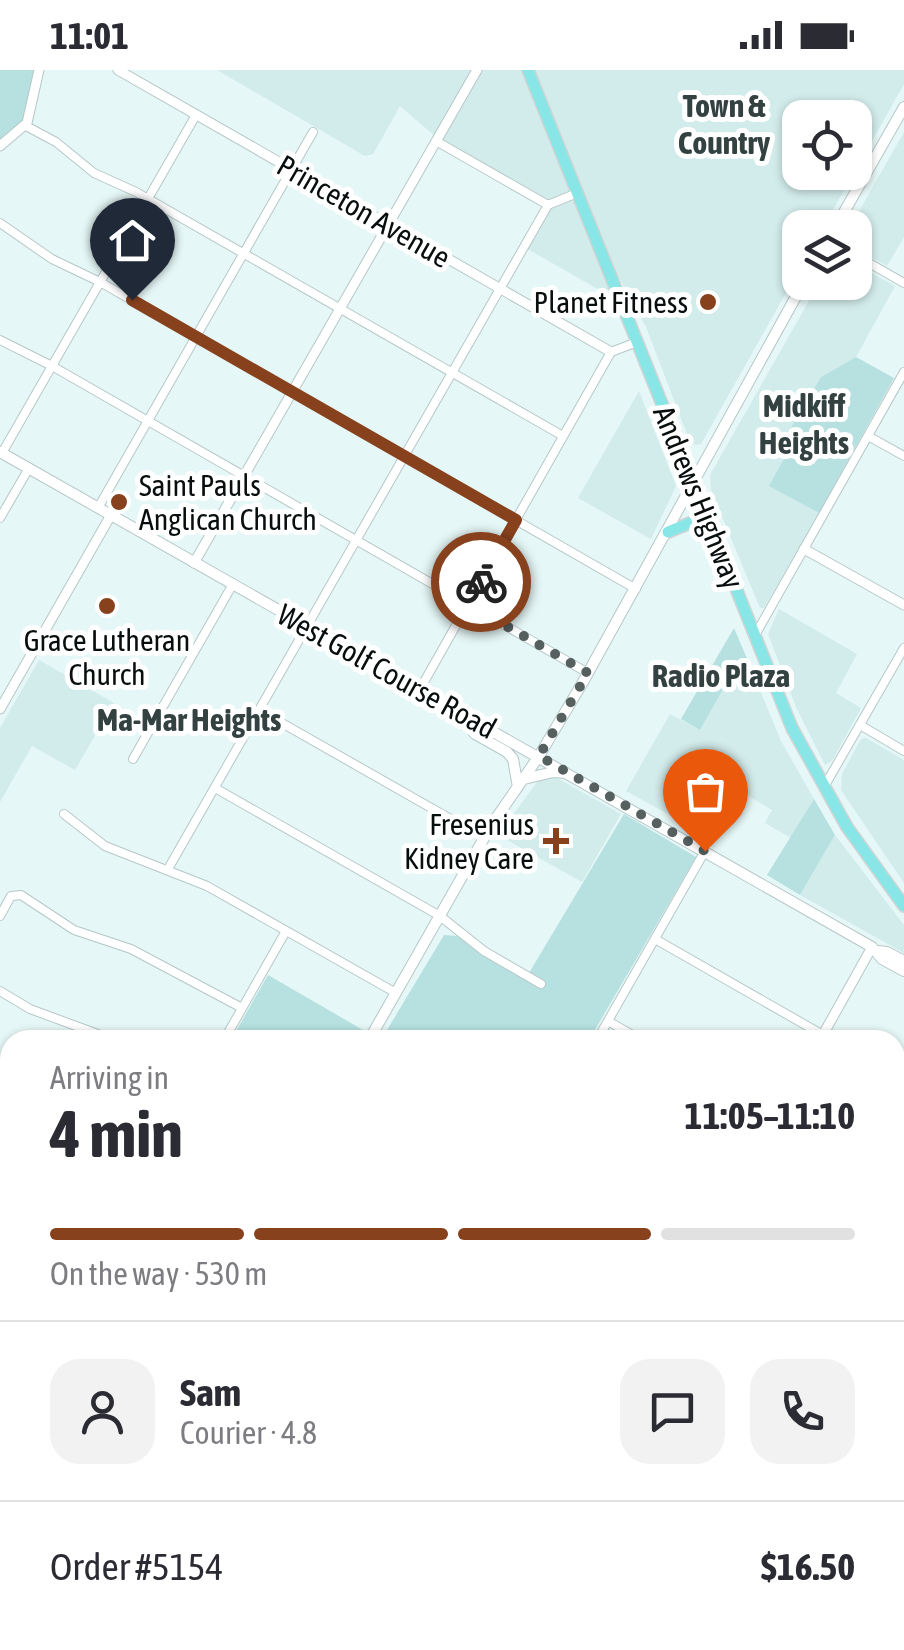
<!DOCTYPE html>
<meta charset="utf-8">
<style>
body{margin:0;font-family:"Asap Condensed",sans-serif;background:#f2f2f3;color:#2b2b33;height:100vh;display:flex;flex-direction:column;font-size:38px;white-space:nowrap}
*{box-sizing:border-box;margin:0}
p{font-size:32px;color:#7c7c81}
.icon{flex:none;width:55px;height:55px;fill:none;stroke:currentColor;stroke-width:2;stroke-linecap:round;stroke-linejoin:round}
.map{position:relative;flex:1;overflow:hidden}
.drawer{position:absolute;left:0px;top:960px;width:905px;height:620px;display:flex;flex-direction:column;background:#fff;border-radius:30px 30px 0 0;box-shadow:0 2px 8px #0004}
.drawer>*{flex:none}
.controls{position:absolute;left:782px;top:30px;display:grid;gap:20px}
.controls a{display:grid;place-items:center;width:90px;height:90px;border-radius:20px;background:#fff;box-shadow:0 2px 8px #0004;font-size:50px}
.pin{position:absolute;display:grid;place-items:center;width:85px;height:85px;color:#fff;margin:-102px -42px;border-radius:50% 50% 50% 0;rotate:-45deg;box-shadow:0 0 10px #0007}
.pin .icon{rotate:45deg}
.courier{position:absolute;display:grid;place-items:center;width:100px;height:100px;margin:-50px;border:8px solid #87411d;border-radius:50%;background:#fff;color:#222;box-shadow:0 2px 12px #0007}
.summary em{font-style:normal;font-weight:700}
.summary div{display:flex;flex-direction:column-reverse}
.summary{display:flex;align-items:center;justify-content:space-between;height:170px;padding:0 50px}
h1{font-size:65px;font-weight:700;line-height:75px}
.bar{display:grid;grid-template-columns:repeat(4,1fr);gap:15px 10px;align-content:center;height:120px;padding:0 50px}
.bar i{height:12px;border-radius:8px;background:#e1e1e2}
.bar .active{background:#87411d}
.bar p{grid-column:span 4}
.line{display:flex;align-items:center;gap:25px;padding:0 50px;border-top:2px solid #e1e1e2}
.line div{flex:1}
.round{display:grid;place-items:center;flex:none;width:105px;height:105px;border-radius:30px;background:#f2f2f3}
.status{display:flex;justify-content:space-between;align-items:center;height:70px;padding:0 50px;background:#fff;direction:ltr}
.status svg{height:28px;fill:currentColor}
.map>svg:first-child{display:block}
.built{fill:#d2eceb}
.green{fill:#b6e1e0}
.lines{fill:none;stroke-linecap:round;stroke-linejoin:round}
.minor-casing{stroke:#b6c7c7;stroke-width:10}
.tertiary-casing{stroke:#b6c7c7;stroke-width:11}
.secondary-casing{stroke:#b6c7c7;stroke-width:12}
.primary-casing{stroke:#d3d4d4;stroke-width:14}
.minor{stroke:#fff;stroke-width:8}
.tertiary{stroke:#fff;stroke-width:9}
.secondary{stroke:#fff;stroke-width:10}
.primary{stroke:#89e6e6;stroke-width:11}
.done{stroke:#55605f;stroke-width:10;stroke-dasharray:0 18}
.route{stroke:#87411d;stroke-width:12}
.poi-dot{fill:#87411d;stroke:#fff;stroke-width:4}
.labels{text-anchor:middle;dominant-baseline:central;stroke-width:10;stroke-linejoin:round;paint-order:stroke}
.street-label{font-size:30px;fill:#080e0e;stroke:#fff}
.poi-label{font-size:30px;fill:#080e0e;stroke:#fff;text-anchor:end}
.neighbourhood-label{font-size:32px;font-weight:bold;fill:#334141;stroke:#fff}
</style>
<div class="status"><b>11:01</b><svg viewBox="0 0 49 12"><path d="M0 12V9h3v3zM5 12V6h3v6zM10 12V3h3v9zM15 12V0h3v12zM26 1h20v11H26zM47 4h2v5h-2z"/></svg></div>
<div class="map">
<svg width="904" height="1580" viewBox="0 0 904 1580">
<rect width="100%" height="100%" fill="#e5f7f6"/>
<path class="built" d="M217 0H904V14L855 101V48H800V102L854 103 823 157 800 158V198L701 374 696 375 690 372 646 257 591 157 617 230 524 177 547 136 437 68 400 36 373 84 365 86Z
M904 62V167L887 196 855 178V158L850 157Z
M855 194 895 216 856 287 821 307 779 380 786 385 770 416 819 443 764 538H760L711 420 710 405 819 213 855 212Z
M639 321 676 416 651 469 578 428Z
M779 539 857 584 836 623 861 638 832 691 825 695 796 637 768 564Z
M39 590 114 633 75 700 32 676 0 732V658Z
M748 591 781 671 814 729 791 768 765 753 772 740 718 708 690 756 626 721 670 644 700 660 735 597Z
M866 668 904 690V813L841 720 842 704 861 669Z
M550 704 621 744 582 812 498 765 540 708Z
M835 765 904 855V883L800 825Z
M488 1570H611L629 1580H482Z"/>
<path class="green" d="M0 0H39L31 43 0 75Z
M856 287 894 308 819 443 769 416 786 385 778 380 821 307Z
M734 558 748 591 735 598 700 660 681 649Z
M814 729 835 765 800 825 767 805Z
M624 744 696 787 589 970H381L444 865 457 866 526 908Z
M268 905 363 960 360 970H231Z"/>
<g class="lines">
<g class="minor-casing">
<path id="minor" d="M26 56 56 72 94 103 136 122 563 366
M436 71 548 135
M0 153 52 189 100 212 636 519
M855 185 904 213
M0 270 52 296 588 603
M868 366 904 386
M2 383 196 45
M98 438 313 62
M0 448 29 398
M754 567 904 302
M420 619 611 282 637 272
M259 640 484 768
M860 655 904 681
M133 689 233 514
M824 717 904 578
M215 718 440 846 484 881 541 914
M64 744 105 776 207 816 396 923
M168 799 548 135 577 123
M0 846 11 826 21 825 74 860 131 879 242 938
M655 869 823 965
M0 921 30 939 114 970
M608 951 641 970
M224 970 286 861
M597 970 705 781
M0 1108 10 1112
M0 1230 10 1213
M895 1330 904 1335
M0 1427 10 1409
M895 1453 904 1458
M895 1560 904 1564
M346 1570 369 1580
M716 1570 734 1580"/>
</g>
<g class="tertiary-casing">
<path id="tertiary" d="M118 0 611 282
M0 76 27 53 39 0
M804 479 904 535
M194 493 477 0
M0 639 111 445
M820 970 872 877
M895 1222 904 1229
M0 1270 10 1275
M0 1499 10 1505
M521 1570 537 1580
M473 1580 479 1570"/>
</g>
<g class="secondary-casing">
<path id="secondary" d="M835 158 904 37
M0 382 872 877 882 889 904 901
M459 645 475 664 507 682 513 689 518 717
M524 709 553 702 566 703
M878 881 887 882 904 891
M369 970 492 754 539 686 583 612 804 212
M25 1580 31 1570"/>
</g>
<g class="primary-casing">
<path id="primary" d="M528 0 792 658 847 757 904 836
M668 462 690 453 712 460"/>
</g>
<use href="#minor" class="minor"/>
<use href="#tertiary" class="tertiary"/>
<use href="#secondary" class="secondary"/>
<use href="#primary" class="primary"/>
</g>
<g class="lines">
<path class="done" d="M481 512 468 534 588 603 539 686 705 781"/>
<path class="route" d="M132 230 516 450 481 512"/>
</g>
<g class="poi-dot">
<circle cx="708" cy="232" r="10"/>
<circle cx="119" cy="432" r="10"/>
<circle cx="107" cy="536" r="10"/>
<path d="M551 756h10v10h10v10h-10v10h-10v-10h-10v-10h10z"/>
</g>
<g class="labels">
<g class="street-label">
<text transform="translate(364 141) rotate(30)">Princeton Avenue</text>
<text transform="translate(699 427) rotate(68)">Andrews Highway</text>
<text transform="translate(387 601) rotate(29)">West Golf Course Road</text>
</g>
<g class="poi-label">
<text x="688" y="232">Planet Fitness</text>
<text x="139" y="415" text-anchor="start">Saint Pauls<tspan x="139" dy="34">Anglican Church</tspan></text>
<text x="107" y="570" text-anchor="middle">Grace Lutheran<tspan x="107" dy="34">Church</tspan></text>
<text x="534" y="754">Fresenius<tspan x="534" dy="34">Kidney Care</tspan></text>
</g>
<g class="neighbourhood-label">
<text x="724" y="35">Town &amp;<tspan x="724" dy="37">Country</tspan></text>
<text x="804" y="335">Midkiff<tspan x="804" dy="37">Heights</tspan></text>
<text x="721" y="605">Radio Plaza</text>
<text x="189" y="649">Ma-Mar Heights</text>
</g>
</g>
</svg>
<div class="controls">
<a><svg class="icon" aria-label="locate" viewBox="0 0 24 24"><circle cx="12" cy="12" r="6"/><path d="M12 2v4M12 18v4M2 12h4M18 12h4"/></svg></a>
<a><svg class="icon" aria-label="layers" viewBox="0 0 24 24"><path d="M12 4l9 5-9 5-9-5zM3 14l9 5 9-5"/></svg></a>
</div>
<div class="pin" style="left:705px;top:781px;background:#ea580c"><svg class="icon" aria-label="bag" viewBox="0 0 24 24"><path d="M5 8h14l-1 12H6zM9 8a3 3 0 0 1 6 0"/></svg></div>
<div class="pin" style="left:132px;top:230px;background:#1f2937"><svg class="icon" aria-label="home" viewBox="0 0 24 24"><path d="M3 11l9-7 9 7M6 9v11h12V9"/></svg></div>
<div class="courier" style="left:481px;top:512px"><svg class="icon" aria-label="bike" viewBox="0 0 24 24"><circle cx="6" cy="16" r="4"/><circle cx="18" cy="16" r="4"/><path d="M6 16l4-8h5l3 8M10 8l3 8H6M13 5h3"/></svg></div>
<section class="drawer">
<div class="summary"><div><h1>4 min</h1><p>Arriving in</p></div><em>11:05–11:10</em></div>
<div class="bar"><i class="active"></i><i class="active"></i><i class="active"></i><i></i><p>On the way · 530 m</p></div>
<div class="line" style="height:180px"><a class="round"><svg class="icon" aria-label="person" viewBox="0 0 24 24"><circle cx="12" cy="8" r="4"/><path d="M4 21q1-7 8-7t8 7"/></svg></a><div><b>Sam</b><p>Courier · 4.8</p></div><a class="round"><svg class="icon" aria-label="chat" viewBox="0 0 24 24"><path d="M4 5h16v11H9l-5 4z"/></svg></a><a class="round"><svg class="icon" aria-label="phone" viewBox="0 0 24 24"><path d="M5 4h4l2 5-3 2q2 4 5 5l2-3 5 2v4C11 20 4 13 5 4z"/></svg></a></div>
<div class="line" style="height:130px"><div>Order #5154</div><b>$16.50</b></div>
</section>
</div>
